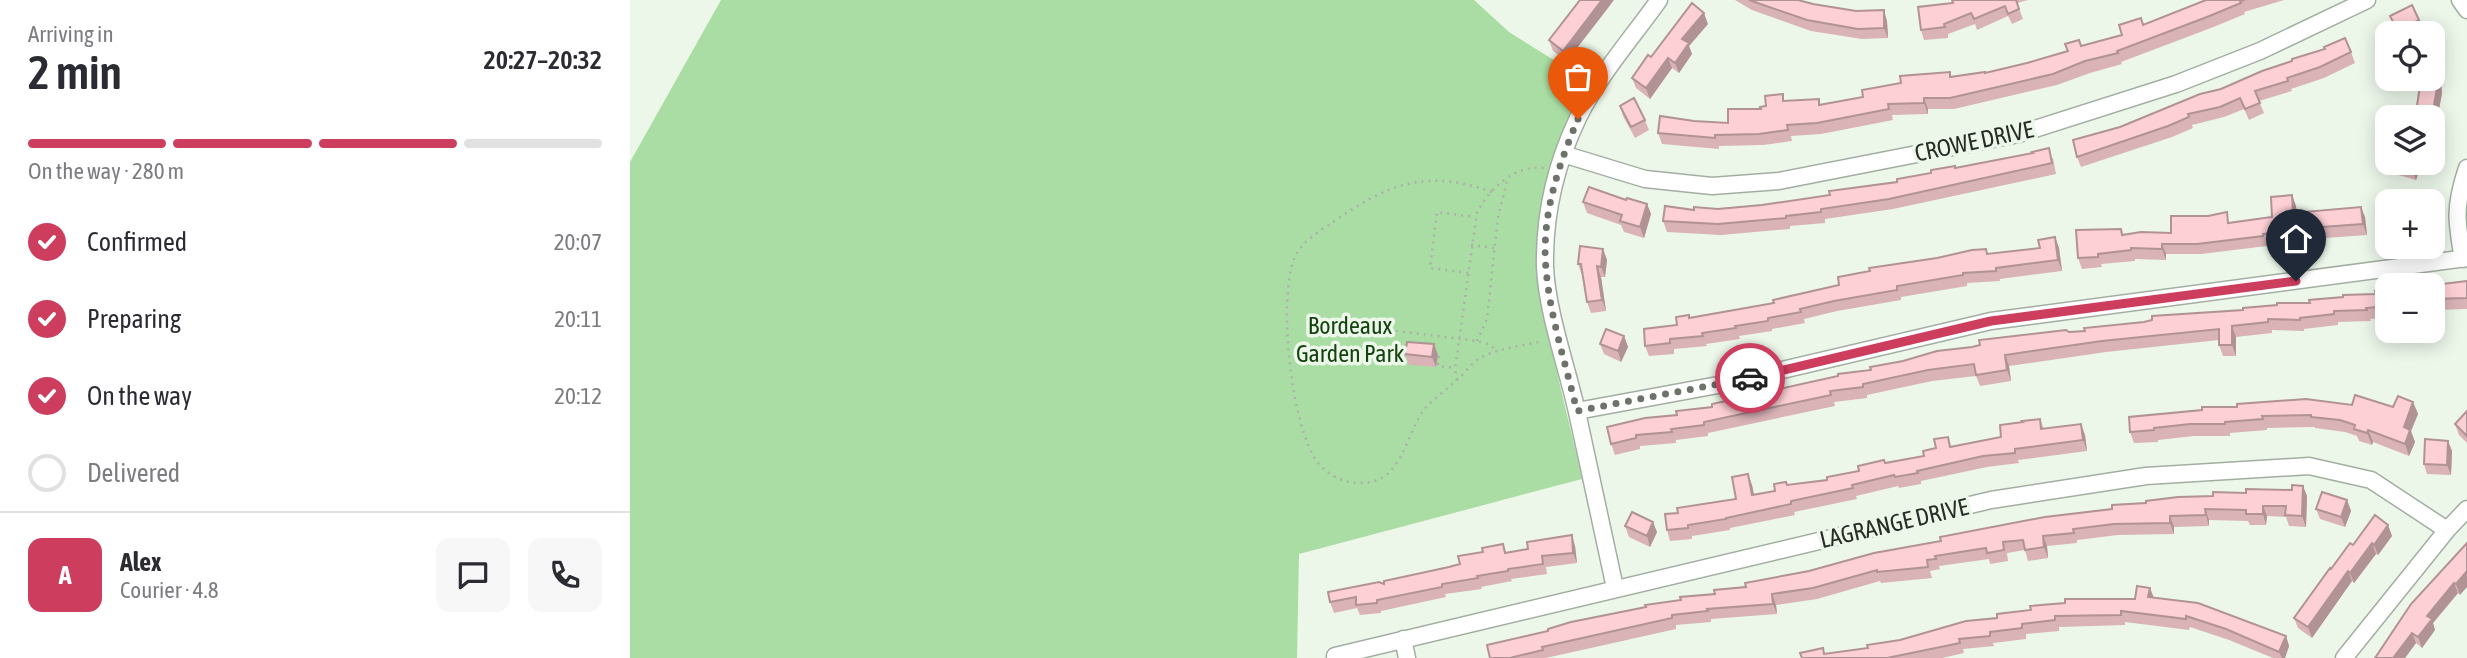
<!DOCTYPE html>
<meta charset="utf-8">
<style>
body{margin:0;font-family:"Asap Condensed",sans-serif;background:#f7f7f7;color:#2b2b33;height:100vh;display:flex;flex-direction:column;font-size:26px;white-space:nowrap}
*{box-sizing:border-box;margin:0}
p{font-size:23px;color:#7c7c81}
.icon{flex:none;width:38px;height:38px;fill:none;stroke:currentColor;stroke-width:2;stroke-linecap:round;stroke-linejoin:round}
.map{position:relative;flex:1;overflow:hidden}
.side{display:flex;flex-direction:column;background:#fff;width:630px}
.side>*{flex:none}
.fabs{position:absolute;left:1745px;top:21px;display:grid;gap:14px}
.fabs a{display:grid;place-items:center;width:70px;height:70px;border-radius:14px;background:#fff;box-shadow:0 4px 18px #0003;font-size:35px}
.pin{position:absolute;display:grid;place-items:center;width:60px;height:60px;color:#fff;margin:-72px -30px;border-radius:50% 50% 50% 0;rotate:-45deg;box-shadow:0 0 7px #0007}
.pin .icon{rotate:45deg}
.courier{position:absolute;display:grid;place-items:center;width:70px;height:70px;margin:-35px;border:5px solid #cc3d5e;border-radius:50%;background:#fff;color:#222;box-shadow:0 2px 9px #0007}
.head em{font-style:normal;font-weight:600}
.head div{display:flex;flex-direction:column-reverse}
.head{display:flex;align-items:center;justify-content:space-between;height:119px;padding:0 28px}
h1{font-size:46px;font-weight:600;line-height:52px}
.bar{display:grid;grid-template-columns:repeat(4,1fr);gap:10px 7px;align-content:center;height:84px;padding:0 28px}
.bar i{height:9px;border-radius:5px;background:#e1e1e2}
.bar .active{background:#cc3d5e}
.bar p{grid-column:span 4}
.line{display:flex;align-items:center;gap:18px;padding:0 28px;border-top:2px solid #e1e1e2}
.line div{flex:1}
.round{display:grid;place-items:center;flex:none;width:74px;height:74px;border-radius:14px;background:#f7f7f7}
ol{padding:0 28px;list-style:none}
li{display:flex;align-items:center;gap:21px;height:77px}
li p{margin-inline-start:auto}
li .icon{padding:7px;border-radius:50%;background:#cc3d5e;color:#fff;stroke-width:4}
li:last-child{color:#7c7c81}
li i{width:38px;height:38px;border:4px solid #e1e1e2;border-radius:50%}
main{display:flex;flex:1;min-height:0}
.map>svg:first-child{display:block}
.green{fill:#aadda3}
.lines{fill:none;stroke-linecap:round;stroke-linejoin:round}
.minor-casing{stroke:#a3aea2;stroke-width:19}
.path{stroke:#aab2a8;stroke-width:2.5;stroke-dasharray:2 5;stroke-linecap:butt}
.minor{stroke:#fff;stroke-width:16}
.wall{fill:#dab3b7}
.shaded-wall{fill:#b19295}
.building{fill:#fdd0d5;stroke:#b19295;stroke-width:2}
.done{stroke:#6d736b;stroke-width:7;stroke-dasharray:0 12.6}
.route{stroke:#cc3d5e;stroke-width:9}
.labels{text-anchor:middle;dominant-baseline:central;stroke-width:7;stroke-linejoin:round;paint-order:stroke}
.street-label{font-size:24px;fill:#282c27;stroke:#ecf7ea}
.park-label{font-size:24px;fill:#154310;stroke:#ecf7ea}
</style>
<main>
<section class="side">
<div class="head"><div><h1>2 min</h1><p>Arriving in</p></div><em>20:27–20:32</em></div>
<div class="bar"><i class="active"></i><i class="active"></i><i class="active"></i><i></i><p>On the way · 280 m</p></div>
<ol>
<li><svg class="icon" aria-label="check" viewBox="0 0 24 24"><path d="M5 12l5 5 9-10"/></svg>Confirmed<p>20:07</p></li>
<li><svg class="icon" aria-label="check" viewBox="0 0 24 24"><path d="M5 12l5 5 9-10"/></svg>Preparing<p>20:11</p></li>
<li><svg class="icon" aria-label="check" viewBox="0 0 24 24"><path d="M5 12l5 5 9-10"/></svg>On the way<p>20:12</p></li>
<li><i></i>Delivered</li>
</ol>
<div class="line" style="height:126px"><b class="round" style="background:#cc3d5e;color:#fff">A</b><div><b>Alex</b><p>Courier · 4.8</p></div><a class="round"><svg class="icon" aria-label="chat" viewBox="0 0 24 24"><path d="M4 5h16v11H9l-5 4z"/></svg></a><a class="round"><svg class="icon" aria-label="phone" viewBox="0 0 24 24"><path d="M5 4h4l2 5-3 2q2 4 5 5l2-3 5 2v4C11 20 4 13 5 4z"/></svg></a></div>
</section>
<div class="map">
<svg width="1837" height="658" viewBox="0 0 1837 658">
<rect width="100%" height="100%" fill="#ecf7ea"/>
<path class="green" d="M91 0H844L879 32 959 82C872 219 921 335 952 479L669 554 667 658H0V162Z"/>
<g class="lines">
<g class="minor-casing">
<path id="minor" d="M1830 0 1837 10
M933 154 1015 179 1082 186 1149 181 1389 134 1546 84 1630 51 1737 0
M1833 259C1826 220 1824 207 1837 168
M947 411 1088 385 1361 321 1837 258
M985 588C972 529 960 470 947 412 937 367 917 312 915 267 914 216 926 164 948 118 969 75 1002 38 1029 0
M773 639 777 658
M705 656 1361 500 1516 476 1679 466 1741 480 1817 530
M1714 658 1817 530 1837 509"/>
</g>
<path class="path" d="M862 192C796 168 758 184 703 222 690 231 671 242 665 257 647 297 661 431 689 464 699 476 716 484 732 483 772 482 775 437 793 411 803 398 817 390 828 379 835 373 840 365 847 360 865 348 892 346 913 341
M841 245 864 248
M838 273 800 268 807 212 845 217
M759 330 847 341 858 344 868 351
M847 341 857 319 868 217 878 177
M809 356 808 366 825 368
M827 380 825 369 847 213C858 189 886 164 914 168"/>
<use href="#minor" class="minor"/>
</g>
<path class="wall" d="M1105 0H1168L1183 4 1257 21 1258 38 1232 39 1181 31 1122 10Z
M1322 0H1398L1387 3 1393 19 1382 24 1378 16 1347 30 1345 24 1318 34V38L1294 40 1291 30 1323 3Z
M1576 0H1654L1614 12 1615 14 1581 28 1491 62 1492 64 1460 73 1427 85 1324 109H1298V114L1262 115 1263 120 1191 134 1161 136 1162 141 1133 145 1089 146V149L1032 144 1028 133 1064 121 1098 123 1136 106 1155 101 1191 105 1233 97 1322 77 1355 73 1397 63 1451 46 1492 35 1513 25Z
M981 4 937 61 923 51 919 40Z
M1760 16 1789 20 1793 30 1787 33H1768Z
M1078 24 1059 46 1062 54 1049 73 1042 68 1020 99 1006 88 1002 78 1021 57Z
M1695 49 1721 52 1725 63 1694 78 1661 89 1662 91 1629 101 1634 113 1619 120 1614 109 1594 117 1562 125 1563 128 1542 137 1451 167 1447 157 1490 127Z
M990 106 1015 120 1019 130 1005 138 993 116Z
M1423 158 1426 174 1263 209 1195 219V223L1160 226V229L1091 235 1037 232 1033 221 1064 210 1132 205 1200 195 1267 182 1325 168Z
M1761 163H1798L1797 167 1791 165 1786 180 1765 174Z
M1662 195 1666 206 1667 213 1735 217 1737 235 1668 240V243L1637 244V246L1571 254H1536V260L1505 259V261L1471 264 1472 267 1452 269 1448 258 1491 229 1493 235 1541 233 1642 217Z
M996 200 1017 204 1021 214 1014 238 994 232 991 225 957 213 953 202Z
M1425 237 1429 248 1432 271 1370 279V281L1337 283V286L1271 297V300L1207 311 1174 319 1175 323 1142 329V331L1109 336 1110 339 1076 344 1077 346 1044 349V354L1019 356 1015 346 1047 325 1059 315V318L1144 303 1209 285 1240 271 1356 249 1358 254 1410 248Z
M973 249 977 260 975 277H971L976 311 961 313 957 302 952 275 948 264Z
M1837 281V309L1802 310V285Z
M1757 290V318L1740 319 1741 321 1708 322V325L1674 329V331L1642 330V333L1606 337V356H1593L1589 345V340L1476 352 1379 366 1381 381 1350 386 1346 376 1302 381 1237 395V398L1204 402 1205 406 1078 433V436L1046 440V443L1010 446V449L985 455 981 444 1047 415 1342 347 1439 332 1613 310 1680 303 1746 294Z
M994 336 998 347 991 362 974 354 970 344Z
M775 354 808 355 806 367 779 365Z
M1783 402 1788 414 1781 431 1785 442 1779 456 1743 442 1742 445 1729 441 1727 436 1715 432 1685 428V427L1637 428V430L1600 433V436H1564L1528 440V442L1504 443 1500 432 1607 407 1722 405 1763 407Z
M1837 411V443L1829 435 1825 424Z
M1410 419 1414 429 1455 435 1457 451 1388 460 1389 463 1357 467 1291 481V484L1269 488 1268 486 1226 496 1227 499 1164 512 1165 515 1100 528V530L1062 536V539L1040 541 1037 530 1048 513 1106 499 1122 485 1124 495 1145 491 1158 485 1197 480 1255 463 1294 456 1306 448 1318 437 1321 447 1371 437Z
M1818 441 1822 451 1821 475 1797 474 1794 464Z
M1673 486 1677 496 1676 527 1659 526 1656 517 1637 516 1636 525H1620L1618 521 1579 520V526L1544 527V534L1488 535 1447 540V543L1417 546 1418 558 1398 561 1395 550 1377 553 1378 561 1360 564 1359 559 1309 566 1310 569 1300 571 1302 578 1251 583 1250 581 1187 599 1146 605 1147 614 1081 619V622L1046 625V629L916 658H860L918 631 1311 541 1516 503 1583 496 1662 490Z
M1717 500 1721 511 1715 527 1690 519 1686 509Z
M1758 525 1762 536 1748 555 1746 554 1724 583 1722 581 1682 638 1668 628 1664 618 1701 569 1723 545Z
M995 526 1027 532 1020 547 999 537Z
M1837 543 1830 595 1828 593 1803 623 1805 630 1792 648 1786 643 1775 658H1745Z
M873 544 876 552 945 546 947 563 916 567 917 574 881 579 882 581 851 587 852 589 815 594 816 597 751 611V613L730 615 727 608 704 613 700 602 754 584 830 564 853 552Z
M1524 598 1656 636 1659 646 1655 658H1643L1599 640 1560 627 1559 630 1495 622V625L1429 627V631L1396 634V639L1363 643 1364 646 1333 649 1334 653 1312 658H1172L1193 648 1195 654 1238 648 1367 618 1505 599Z"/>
<path class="shaded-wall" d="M972 0H984L937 61 933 51Z
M1254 10 1257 21 1258 38 1254 28Z
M1074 13 1078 24 1059 46 1062 54 1049 73 1045 63 1052 39Z
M1806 43 1810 54 1812 94 1808 115 1802 130V117H1799Z
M1038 58 1042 68 1020 99 1016 88Z
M1294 98 1298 109V114L1294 103Z
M1784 163H1790L1791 165 1786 180 1782 170Z
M1662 195 1666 206 1667 224 1663 213Z
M1017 204 1021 214 1014 238 1010 227Z
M1731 207 1735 217 1737 235 1733 224Z
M1425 237 1429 248 1432 271 1428 260Z
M1532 244 1536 254V260L1532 249Z
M973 249 977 260 975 277 971 267Z
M967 266 971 277 976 311 972 300Z
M1602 326 1606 337V356L1602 345Z
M994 336 998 347 991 362 988 351Z
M804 344 808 355 806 367 802 357Z
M1375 355 1379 366 1381 381 1377 370Z
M1783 402 1788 414 1781 431 1785 442 1779 456 1775 444 1774 427Z
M1451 424 1455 435 1457 451 1453 440Z
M1738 430 1743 442 1742 445 1737 433Z
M1818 441 1822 451 1821 475 1817 465Z
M1118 474 1122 485 1126 506 1122 495Z
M1673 486 1677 496 1676 527 1672 516Z
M1717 500 1721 511 1715 527 1711 517Z
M1633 506 1637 516 1636 525 1633 514Z
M1575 509 1579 520V526L1576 515Z
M1540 516 1544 527V534L1540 523Z
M1023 522 1027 532 1020 547 1017 536Z
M1758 525 1762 536 1748 555 1744 545Z
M942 535 945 546 947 563 943 553Z
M1413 536 1417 546 1418 558 1414 547Z
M1742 543 1746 554 1724 583 1720 573Z
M1718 571 1722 581 1682 638 1678 627Z
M1837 571V587L1830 595 1826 584Z
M1824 583 1828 593 1803 623 1805 630 1792 648 1788 637 1797 616Z
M1520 588 1524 598 1518 597Z
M1142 594 1146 605 1147 614 1143 604Z
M1782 633 1786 643 1775 658H1763Z
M1656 636 1659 646 1655 658H1652L1649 652Z"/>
<path class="building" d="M950 0H972L933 51 919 40Z
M1119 0H1168L1183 4 1226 11 1254 10V28L1228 29 1177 20Z
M1322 0H1386L1389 9 1378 14 1375 6 1344 19 1341 13 1314 24 1315 27 1291 30 1288 7 1323 3Z
M1576 0H1615L1610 1 1611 3 1577 17 1487 51 1488 53 1455 61 1423 74 1320 98H1294V103L1258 104 1259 109 1187 123 1157 125 1158 130 1129 134 1085 135V138L1028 133 1030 116 1064 121 1098 123V109H1131L1130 107 1136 106 1135 96 1153 94V101L1189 99V105L1233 97 1232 90 1271 83 1270 76 1320 72V77L1355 72V73L1397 63 1438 51 1435 44 1449 40 1451 46 1492 35 1489 25 1511 18 1513 25Z
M1062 3 1074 13 1052 39 1059 43 1045 63 1038 58 1016 88 1002 78 1018 55 1021 57Z
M1782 5 1789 20 1768 31 1760 16Z
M1715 38 1721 52 1690 67 1657 78 1658 81 1625 91 1630 103 1615 109 1610 98 1590 107 1558 114 1559 117 1538 126 1447 157 1443 140 1490 127 1570 94 1591 89 1632 71 1662 61V59L1695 49 1694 47Z
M1802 43H1806L1808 83 1804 105 1799 117H1782L1787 106 1791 79H1802Z
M1004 98 1015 120 1001 127 990 106Z
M1419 148 1422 163 1259 199 1191 209V212L1156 216V218L1088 224 1033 221 1035 206 1064 210V207L1088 209 1132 205 1200 195 1199 191 1267 182V179L1301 173V170L1325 166V168L1403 153 1402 152Z
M1761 163H1784L1782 170Z
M959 187 996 200 997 198 1017 204 1010 227 990 221 992 215 953 202Z
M1771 192 1782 201H1763Z
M1662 195 1663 213 1731 207 1733 224 1664 229V232L1633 234V236L1567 244H1532V249L1501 248V250L1468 254V257L1448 258 1446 230 1491 229 1492 235 1511 232 1541 233V216H1578L1597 212 1598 223 1642 217 1641 197Z
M1425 237 1428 260 1366 268V271L1333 273V275L1267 286V290L1204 301 1170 309 1171 312 1138 318V321L1105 326 1106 328 1072 333 1073 336 1040 339V343L1015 346 1014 329 1047 325 1046 317 1059 315V318L1144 303 1143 300 1209 285 1208 277 1240 271 1239 268 1307 258 1342 250 1356 249 1357 254 1410 248 1408 240Z
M950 246 973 249 971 267 967 266 972 300 957 302 951 264H948Z
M1837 281V298L1802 299V285H1779V284H1812Z
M1757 290V306L1736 308 1737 310 1704 311V314L1670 318V320L1638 319V322L1602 326V345H1589V329L1472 341 1375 355 1377 370 1346 375 1344 364 1298 370 1233 384V387L1200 391 1201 395 1074 422V425L1041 429 1042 432 1006 435V438L981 444 977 427 1015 418 1047 415 1046 411 1082 407V404L1208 376V374L1241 370 1240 367 1273 361 1307 351 1342 347 1350 345 1349 340 1436 330 1439 332 1455 331 1454 328 1514 322 1522 320V316L1613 310V308L1647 305V303H1680L1679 300 1713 297V295L1746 294 1745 291Z
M976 329 994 336 988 351 970 344Z
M777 342 804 344 802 357 775 354Z
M1725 395 1763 407 1768 396 1783 402 1774 427 1780 430 1775 444 1738 430 1737 433 1724 429 1725 425 1710 420 1681 417V415L1632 416 1633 419 1595 422V424H1560L1524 428V430L1500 432 1499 417 1572 410V407H1607V404L1676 399 1722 405Z
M1837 411V436L1825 424Z
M1410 419 1411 429 1451 424 1453 440 1385 449V453L1353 456 1287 471 1288 473 1265 477 1264 475 1222 485 1223 488 1161 501V504L1096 518V519L1058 525V528L1037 530 1035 514 1048 513 1047 508 1106 499 1102 477 1118 474 1122 495 1145 491 1144 484 1156 482 1157 485 1197 480V477L1229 471 1228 466 1254 460 1255 463 1294 456 1293 451 1306 448 1304 439 1318 437 1320 447 1371 437 1370 425 1393 422 1392 421Z
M1795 439 1818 441 1817 465 1794 464Z
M1662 485 1673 486 1672 516 1655 515 1656 506H1633V514H1616V510L1575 509 1576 515 1540 516V523L1484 524 1443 529 1444 533 1413 536 1414 547 1395 550 1393 540 1373 542 1374 550 1357 553 1356 548 1305 556 1306 559 1297 560 1298 567 1247 572V570L1183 588 1142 594 1143 604 1077 609 1078 611 1042 615V618L912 647 913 650 883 657 884 658H860L857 645 918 631V629L941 622 1016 607 1015 605 1051 600 1050 597 1085 594 1084 590 1116 587 1115 583 1179 571 1244 553 1311 541 1310 537 1415 517 1482 509V505L1516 503V501L1548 497 1583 496V492L1616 493V489L1662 490Z
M1692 492 1717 500 1711 517 1686 509Z
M1002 512 1023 522 1017 536 995 526Z
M1745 515 1758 525 1744 545 1742 543 1720 573 1718 571 1678 627 1664 618 1700 568 1701 569 1720 543 1723 545Z
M942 535 943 553 912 556 913 564 878 569V571L847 576 848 578 812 584V587L747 600V603L726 605V597L700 602 698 592 749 582 754 584V581L819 567 830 564 828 556 853 552 852 548 873 544 875 553 898 549 897 542Z
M1837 543V571L1826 584 1824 583 1797 616 1802 619 1788 637 1782 633 1763 658H1745L1781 604Z
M1507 586 1520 588 1518 597 1568 603 1656 636 1649 652 1596 629 1556 616V619L1491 611V615L1425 616V620L1392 624V628L1360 632V636L1329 639 1330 643 1257 658H1172L1170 653 1193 648 1194 654 1238 648 1237 645 1270 640 1336 621 1367 618V614L1401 610 1400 606 1435 603V599H1505Z"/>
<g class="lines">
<path class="done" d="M948 119C928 166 911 217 916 269 920 317 936 365 947 411L1120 378"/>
<path class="route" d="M1120 378 1361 321 1666 281"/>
</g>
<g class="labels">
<g class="street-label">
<text transform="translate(1344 141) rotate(-12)">CROWE DRIVE</text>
<text transform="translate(1264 523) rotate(-13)">LAGRANGE DRIVE</text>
</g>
<g class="park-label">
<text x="720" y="325">Bordeaux<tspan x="720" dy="28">Garden Park</tspan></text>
</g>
</g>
</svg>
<div class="fabs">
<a><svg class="icon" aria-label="locate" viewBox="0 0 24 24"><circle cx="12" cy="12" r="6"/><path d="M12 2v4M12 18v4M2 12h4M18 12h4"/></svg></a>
<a><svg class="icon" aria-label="layers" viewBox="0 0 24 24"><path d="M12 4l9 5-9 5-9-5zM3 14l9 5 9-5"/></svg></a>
<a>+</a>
<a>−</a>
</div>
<div class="pin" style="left:948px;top:119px;background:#ea580c"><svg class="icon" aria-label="bag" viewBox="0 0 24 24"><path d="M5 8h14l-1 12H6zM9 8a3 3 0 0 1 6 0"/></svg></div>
<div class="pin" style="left:1666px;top:281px;background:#1f2937"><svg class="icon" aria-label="home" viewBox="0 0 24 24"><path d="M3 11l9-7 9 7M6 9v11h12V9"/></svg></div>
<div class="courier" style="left:1120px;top:378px"><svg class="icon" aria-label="car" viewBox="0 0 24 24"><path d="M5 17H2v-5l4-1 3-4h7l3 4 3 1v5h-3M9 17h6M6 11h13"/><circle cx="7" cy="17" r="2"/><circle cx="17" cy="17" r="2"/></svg></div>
</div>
</main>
